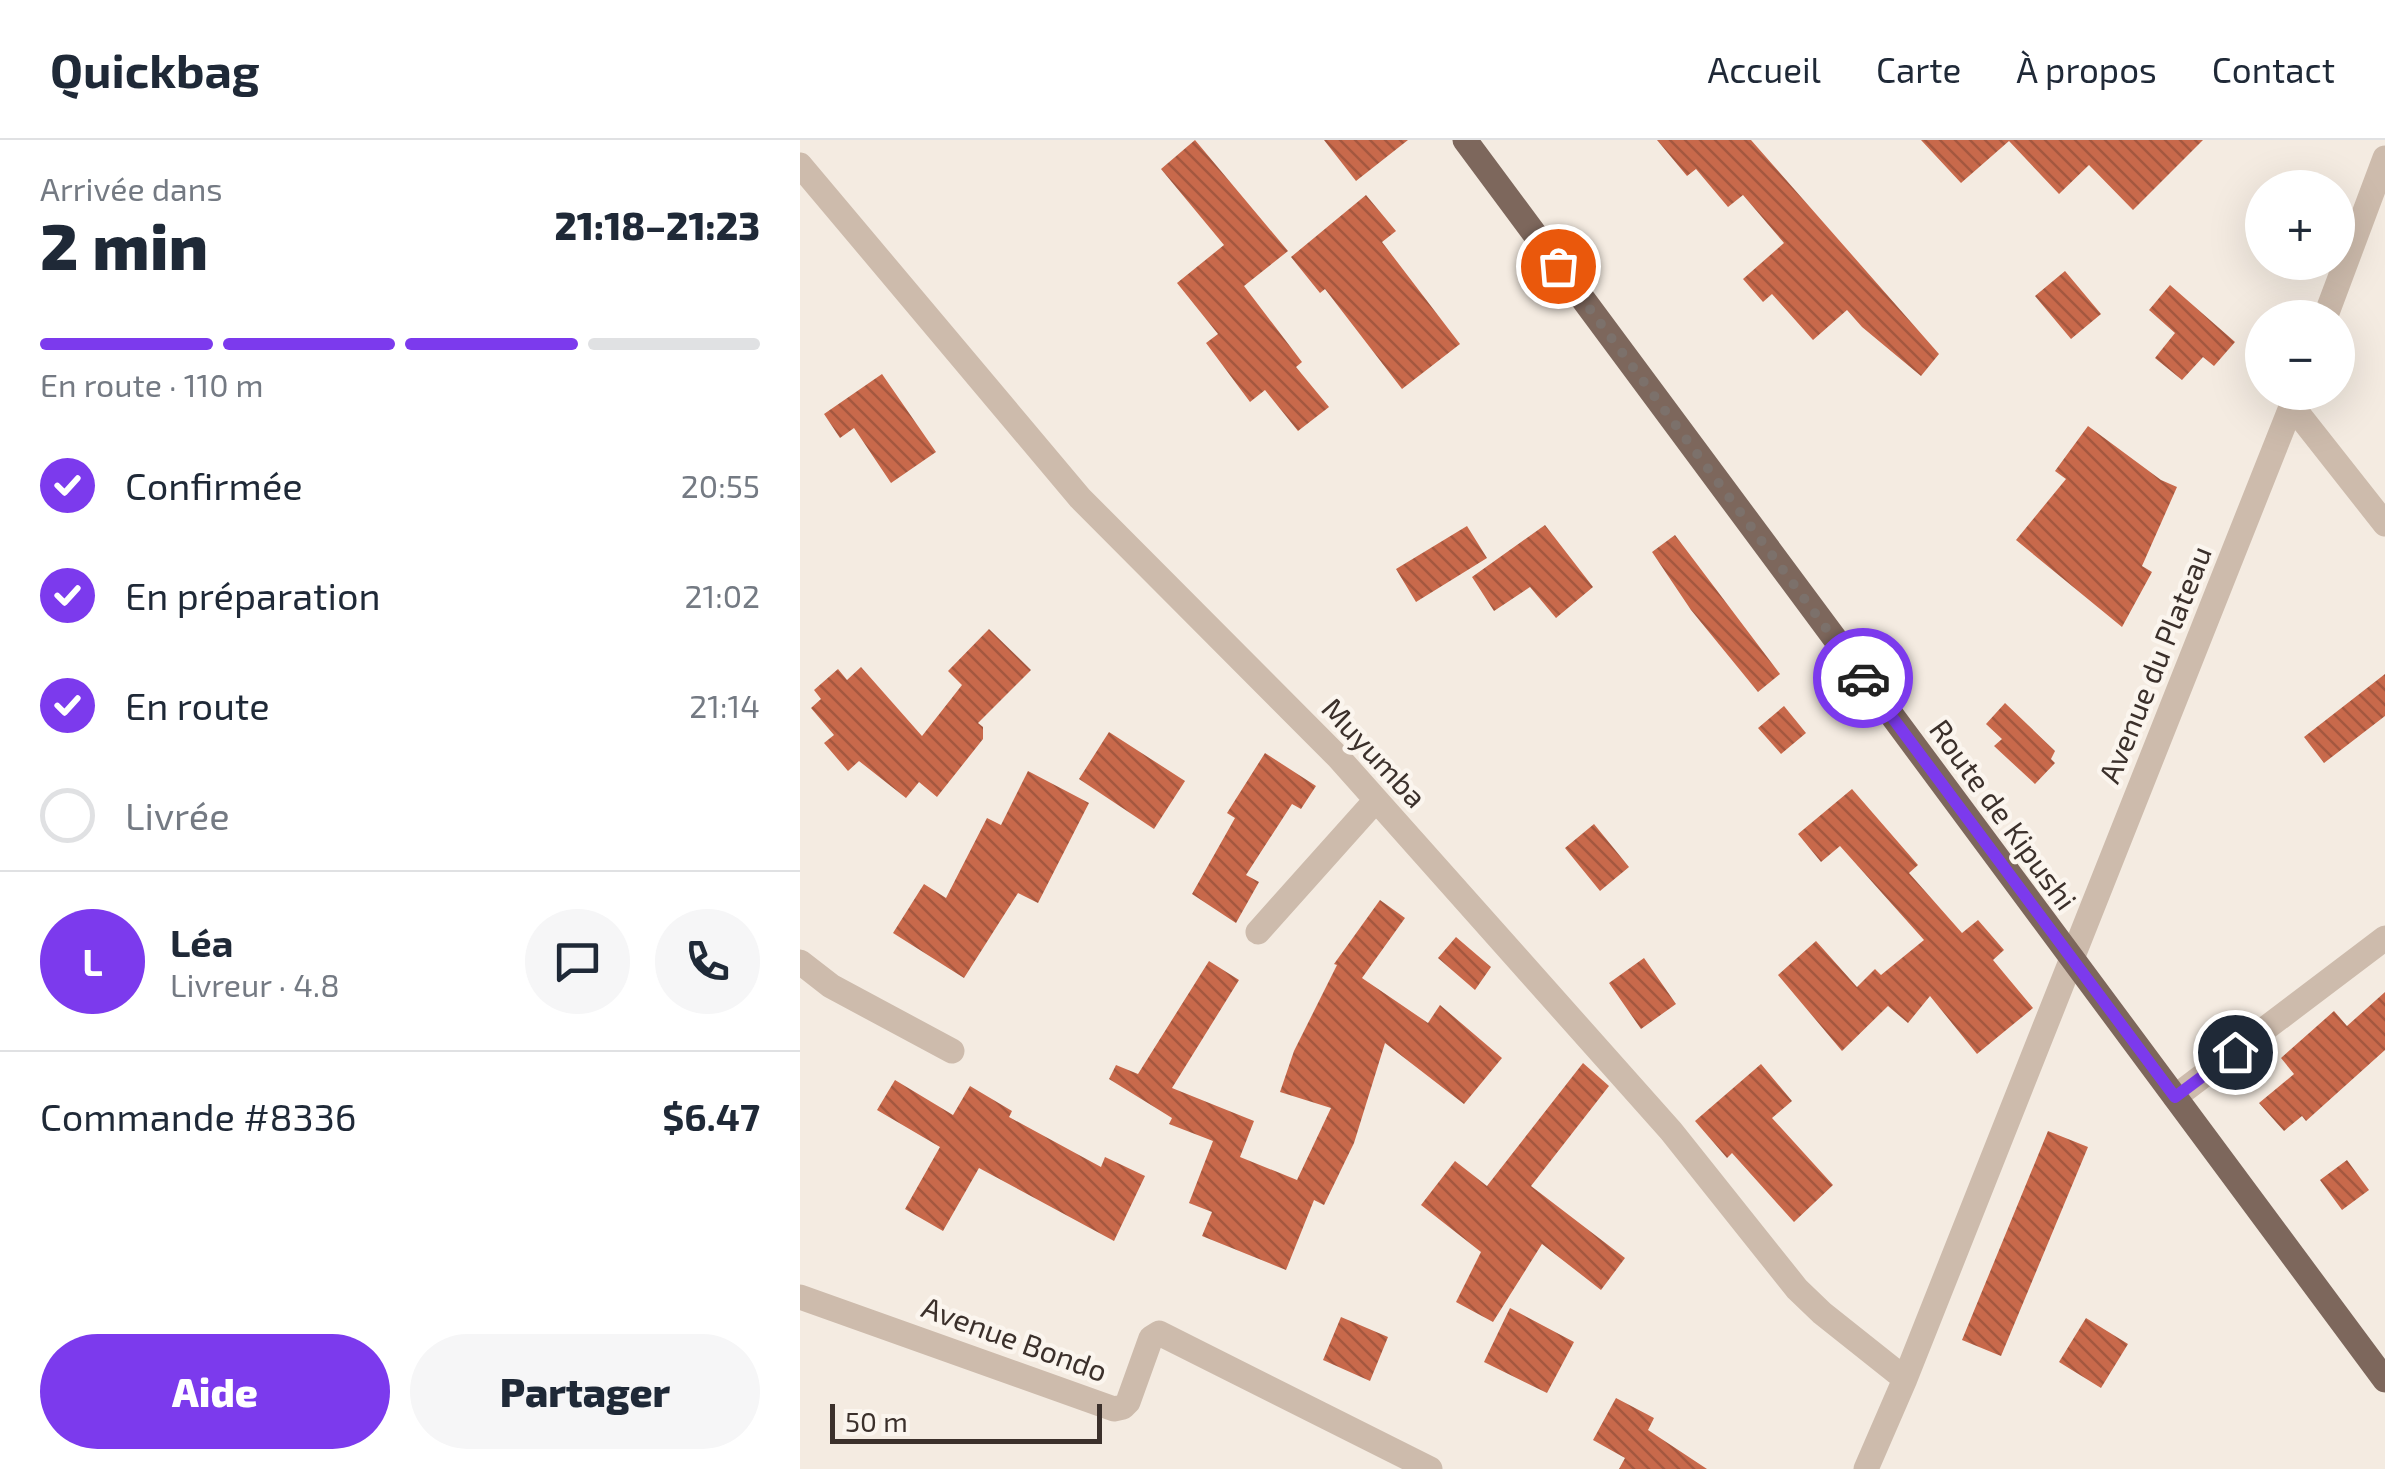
<!DOCTYPE html>
<html lang="fr">
<meta charset="utf-8">
<style>
body{margin:0;font-family:"Exo 2",sans-serif;background:#f6f6f7;color:#1f2937;height:100vh;display:flex;flex-direction:column;font-size:38px;white-space:nowrap}
*{box-sizing:border-box;margin:0}
p{font-size:32px;color:#747a83}
.icon{flex:none;width:55px;height:55px;fill:none;stroke:currentColor;stroke-width:2;stroke-linecap:round;stroke-linejoin:round}
.map{position:relative;flex:1;overflow:hidden}
.details{display:flex;flex-direction:column;background:#fff;width:800px}
.details>*{flex:none}
.buttons{position:absolute;left:1445px;top:30px;display:grid;gap:20px}
.buttons a{display:grid;place-items:center;width:110px;height:110px;border-radius:50%;background:#fff;box-shadow:0 10px 40px #0002;font-size:50px}
.scale{position:absolute;left:30px;bottom:25px;width:272px;box-sizing:border-box;padding-left:10px;border:5px solid #3b302b;border-top:0;font-size:28px;line-height:35px;white-space:nowrap;color:#3b302b;-webkit-text-stroke:8px #fbf5ee;paint-order:stroke}
.pin{position:absolute;display:grid;place-items:center;width:85px;height:85px;color:#fff;margin:-42px;border:5px solid #fff;border-radius:50%;box-shadow:0 2px 10px #0007}
.courier{position:absolute;display:grid;place-items:center;width:100px;height:100px;margin:-50px;border:8px solid #7c3aed;border-radius:50%;background:#fff;color:#222;box-shadow:0 2px 12px #0007}
.headline em{font-style:normal;font-weight:800}
.headline div{display:flex;flex-direction:column-reverse}
.headline{display:flex;align-items:center;justify-content:space-between;height:170px;padding:0 40px}
h1{font-size:65px;font-weight:800;line-height:75px}
.bar{display:grid;grid-template-columns:repeat(4,1fr);gap:15px 10px;align-content:center;height:120px;padding:0 40px}
.bar i{height:12px;border-radius:8px;background:#e0e1e3}
.bar .on{background:#7c3aed}
.bar p{grid-column:span 4}
.line{display:flex;align-items:center;gap:25px;padding:0 40px;border-top:2px solid #e0e1e3}
.line div{flex:1}
.round{display:grid;place-items:center;flex:none;width:105px;height:105px;border-radius:52px;background:#f6f6f7}
ol{padding:0 40px;list-style:none}
li{display:flex;align-items:center;gap:30px;height:110px}
li p{margin-inline-start:auto}
li .icon{padding:10px;border-radius:50%;background:#7c3aed;color:#fff;stroke-width:4}
li:last-child{color:#747a83}
li i{width:55px;height:55px;border:5px solid #e0e1e3;border-radius:50%}
.button{display:flex;gap:20px;margin-top:auto;padding:20px 40px}
.button a{flex:1;height:115px;border-radius:60px;background:#7c3aed;color:#fff;font-size:40px;font-weight:800;line-height:115px;text-align:center}
.button a+a{background:#f6f6f7;color:#1f2937}
header{display:flex;align-items:center;gap:60px;box-sizing:border-box;height:140px;padding:0 50px;background:#fff;border-bottom:2px solid #e0e1e3}
header strong{font-size:48px}
nav{display:flex;gap:55px;margin-inline-start:auto;font-size:35px}
main{display:flex;flex:1;min-height:0}
.map>svg:first-child{display:block}
.building{fill:url(#building-back-hatch)}
.lines{fill:none;stroke-linecap:round;stroke-linejoin:round}
.minor{stroke:#cdbbac;stroke-width:25}
.major{stroke:#7d675c;stroke-width:25}
.done{stroke:#7c716b;stroke-width:10;stroke-dasharray:0 18}
.route{stroke:#7c3aed;stroke-width:12}
.labels{text-anchor:middle;dominant-baseline:central;stroke-width:9;stroke-linejoin:round;paint-order:stroke}
.street-label{font-size:30px;fill:#3b302b;stroke:#fbf5ee}
</style>
<header>
<strong>Quickbag</strong>
<nav><a>Accueil</a><a>Carte</a><a>À propos</a><a>Contact</a></nav>
</header>
<main>
<section class="details">
<div class="headline"><div><h1>2 min</h1><p>Arrivée dans</p></div><em>21:18–21:23</em></div>
<div class="bar"><i class="on"></i><i class="on"></i><i class="on"></i><i></i><p>En route · 110 m</p></div>
<ol>
<li><svg class="icon" aria-label="check" viewBox="0 0 24 24"><path d="M5 12l5 5 9-10"/></svg>Confirmée<p>20:55</p></li>
<li><svg class="icon" aria-label="check" viewBox="0 0 24 24"><path d="M5 12l5 5 9-10"/></svg>En préparation<p>21:02</p></li>
<li><svg class="icon" aria-label="check" viewBox="0 0 24 24"><path d="M5 12l5 5 9-10"/></svg>En route<p>21:14</p></li>
<li><i></i>Livrée</li>
</ol>
<div class="line" style="height:180px"><b class="round" style="background:#7c3aed;color:#fff">L</b><div><b>Léa</b><p>Livreur · 4.8</p></div><a class="round"><svg class="icon" aria-label="chat" viewBox="0 0 24 24"><path d="M4 5h16v11H9l-5 4z"/></svg></a><a class="round"><svg class="icon" aria-label="phone" viewBox="0 0 24 24"><path d="M5 4h4l2 5-3 2q2 4 5 5l2-3 5 2v4C11 20 4 13 5 4z"/></svg></a></div>
<div class="line" style="height:130px"><div>Commande #8336</div><b>$6.47</b></div>
<div class="button"><a>Aide</a><a>Partager</a></div>
</section>
<div class="map">
<svg width="1585" height="1329" viewBox="0 0 1585 1329">
<defs>
<pattern id="building-back-hatch" width="6" height="6" patternUnits="userSpaceOnUse" patternTransform="scale(2.5)"><rect width="6" height="6" fill="#c8694b"/><path d="M-1 5l2 2M0 0l6 6M5-1l2 2" fill="none" stroke="#a4573f"/></pattern>
</defs>
<rect width="100%" height="100%" fill="#f4ebe1"/>
<path class="building" d="M395 0 488 111 444 146 502 222 496 227 529 267 498 291 465 250 450 262 406 203 418 194 377 143 424 105 361 29Z
M524 0H608L556 41Z
M857 0H951L1139 214 1121 236 1062 187 1047 170 1013 200 972 154 963 162 943 139 984 103 943 55 928 67 896 29 887 36Z
M1121 0H1403L1333 70 1289 25 1259 54 1209 1 1161 43Z
M566 55 596 91 582 102 660 204 602 249 525 149 520 153 491 117Z
M1265 131 1301 174 1271 199 1235 156Z
M1370 145 1435 202 1414 226 1403 217 1382 240 1355 218 1375 193 1349 170Z
M82 234 136 312 91 343 54 288 40 298 24 274Z
M1288 286 1361 340 1377 347 1342 426 1352 432 1322 487 1216 400 1266 339 1255 331Z
M745 385 793 447 756 478 730 447 694 471 672 437Z
M667 386 687 418 616 462 596 429Z
M875 395 980 534 958 552 891 470 852 412Z
M189 489 231 530 178 583 183 587V599L137 657 119 642 106 658 59 621 48 631 24 603 34 595 11 568 21 559 14 550 38 529 47 540 61 527 122 596 162 545 148 531Z
M1585 534V576L1524 623 1504 597Z
M1205 563 1255 611 1251 619 1255 623 1235 644 1194 606 1202 599 1186 584Z
M984 566 1006 593 981 614 958 588Z
M309 592 385 641 354 689 279 639Z
M465 613 516 646 501 669 492 664 446 735 459 742 436 783 392 754 435 678 427 673Z
M228 631 289 663 238 763 218 753 164 838 93 793 124 744 146 758 187 678 201 685Z
M1052 649 1118 725 1109 733 1162 793 1178 780 1204 810 1193 820 1233 868 1177 914 1130 856 1108 883 1088 866 1042 911 978 835 1016 801 1057 847 1075 829 1081 835 1124 800 1040 706 1021 722 998 694Z
M794 684 829 727 800 751 765 708Z
M580 760 605 778 562 838 628 883 640 865 702 918 664 964 585 903 554 1003 524 1065 514 1060 486 1130 402 1096 412 1072 389 1063 413 1001 369 984 372 978 309 939 316 925 338 934 409 821 439 840 372 948 454 981 440 1017 497 1040 531 968 480 952 494 911 537 825 534 824Z
M656 797 691 827 675 850 638 818Z
M844 818 876 864 841 889 809 843Z
M1585 852V910L1506 981 1502 976 1484 991 1459 963 1494 934 1481 918 1534 871 1547 886Z
M783 923 809 946 731 1046 825 1118 801 1150 742 1104 693 1182 656 1162 681 1112 621 1065 655 1021 687 1046Z
M961 924 992 961 972 978 1033 1045 994 1082 932 1013 927 1018 895 981Z
M95 940 153 975 170 946 212 971 209 977 301 1027 305 1017 345 1036 314 1101 179 1028 143 1091 105 1069 140 1007 77 970Z
M1248 991 1288 1007 1201 1216 1162 1200Z
M1547 1020 1569 1050 1542 1070 1520 1040Z
M710 1168 774 1202 747 1253 684 1222Z
M541 1177 588 1197 570 1241 523 1220Z
M1286 1178 1328 1204 1301 1248 1259 1222Z
M816 1258 854 1278 848 1290 907 1329H819L825 1318 793 1300Z"/>
<g class="lines">
<path class="minor" d="M0 25 280 358 538 617 871 991 997 1149 1022 1173 1105 1239
M1525 178 1585 18
M1492 266 1585 384
M458 792 576 660
M0 822 31 846 152 911
M1375 957 1585 798
M0 1157 314 1269 323 1267 328 1262 351 1198 359 1193 630 1329
M1066 1329 1105 1239 1497 252"/>
<path class="major" d="M665 0 1585 1240"/>
</g>
<g class="lines">
<path class="done" d="M758 126 1063 538"/>
<path class="route" d="M1063 538 1375 957 1435 912"/>
</g>
<g class="labels">
<g class="street-label">
<text transform="translate(1354 524) rotate(-68)">Avenue du Plateau</text>
<text transform="translate(575 612) rotate(47)">Muyumba</text>
<text transform="translate(1204 674) rotate(54)">Route de Kipushi</text>
<text transform="translate(215 1198) rotate(20)">Avenue Bondo</text>
</g>
</g>
</svg>
<div class="buttons">
<a>+</a>
<a>−</a>
</div>
<div class="scale">50 m</div>
<div class="pin" style="left:758px;top:126px;background:#ea580c"><svg class="icon" aria-label="bag" viewBox="0 0 24 24"><path d="M5 8h14l-1 12H6zM9 8a3 3 0 0 1 6 0"/></svg></div>
<div class="pin" style="left:1435px;top:912px;background:#1f2937"><svg class="icon" aria-label="home" viewBox="0 0 24 24"><path d="M3 11l9-7 9 7M6 9v11h12V9"/></svg></div>
<div class="courier" style="left:1063px;top:538px"><svg class="icon" aria-label="car" viewBox="0 0 24 24"><path d="M5 17H2v-5l4-1 3-4h7l3 4 3 1v5h-3M9 17h6M6 11h13"/><circle cx="7" cy="17" r="2"/><circle cx="17" cy="17" r="2"/></svg></div>
</div>
</main>
